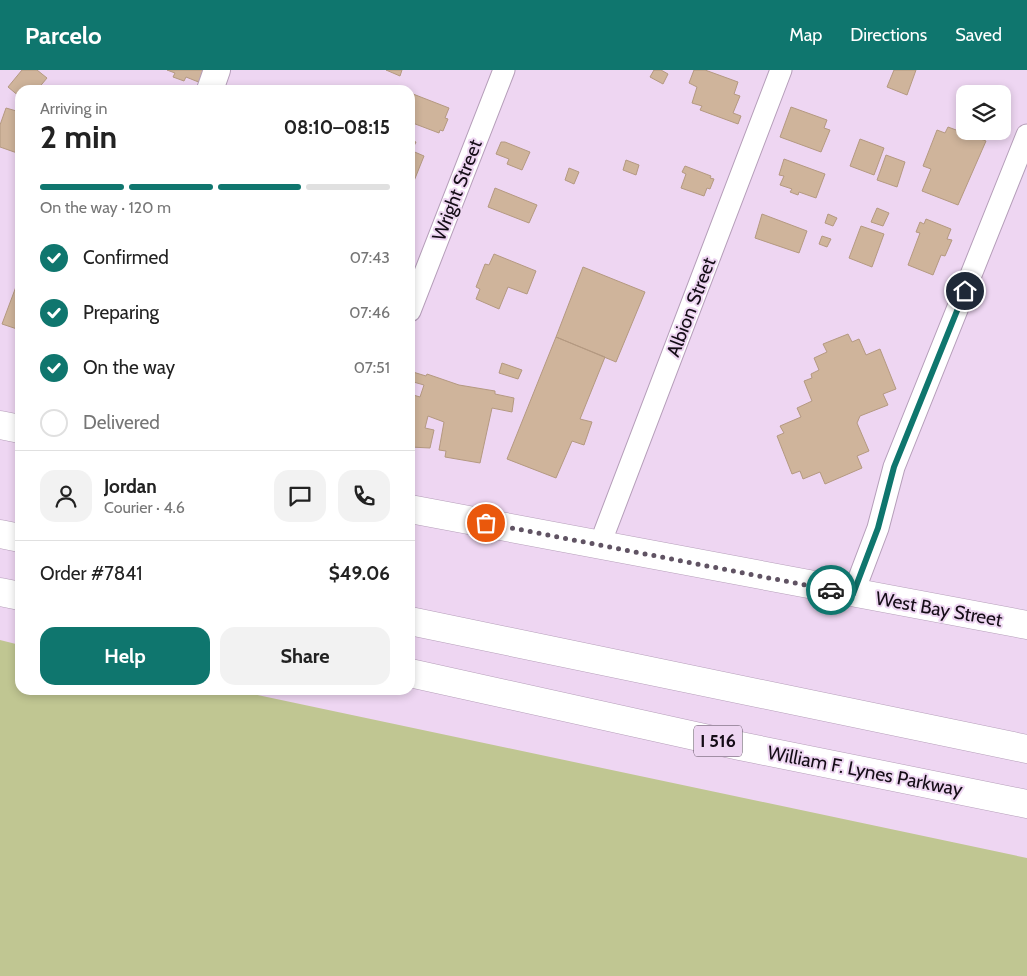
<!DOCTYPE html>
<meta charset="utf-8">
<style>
body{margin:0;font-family:Cabin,sans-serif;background:#f2f2f2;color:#222;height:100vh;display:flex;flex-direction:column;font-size:19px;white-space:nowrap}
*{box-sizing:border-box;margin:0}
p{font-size:16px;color:#767676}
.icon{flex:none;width:28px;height:28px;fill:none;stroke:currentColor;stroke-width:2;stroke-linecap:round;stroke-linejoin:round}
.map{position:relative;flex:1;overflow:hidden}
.side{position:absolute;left:15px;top:15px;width:400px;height:610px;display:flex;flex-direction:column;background:#fff;border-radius:15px;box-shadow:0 2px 8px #0003}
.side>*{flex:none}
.fabs{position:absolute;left:956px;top:15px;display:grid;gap:10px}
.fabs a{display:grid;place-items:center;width:55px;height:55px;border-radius:10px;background:#fff;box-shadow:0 2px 8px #0003;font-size:25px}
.pin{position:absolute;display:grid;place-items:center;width:42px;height:42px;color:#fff;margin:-21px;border:2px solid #fff;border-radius:50%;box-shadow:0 1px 5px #0007}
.courier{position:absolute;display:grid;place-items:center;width:50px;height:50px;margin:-25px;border:4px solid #0f766e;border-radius:50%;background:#fff;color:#222;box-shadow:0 1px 6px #0007}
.summary em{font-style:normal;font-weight:700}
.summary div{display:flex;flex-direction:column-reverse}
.summary{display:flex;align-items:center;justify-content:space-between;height:85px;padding:0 25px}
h1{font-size:32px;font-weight:700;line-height:38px}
.bar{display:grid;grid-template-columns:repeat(4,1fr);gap:8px 5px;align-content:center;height:60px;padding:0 25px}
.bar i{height:6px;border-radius:4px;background:#e0e0e0}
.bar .active{background:#0f766e}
.bar p{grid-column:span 4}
.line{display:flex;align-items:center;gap:12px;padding:0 25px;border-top:1px solid #e0e0e0}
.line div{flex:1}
.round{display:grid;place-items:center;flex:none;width:52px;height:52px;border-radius:15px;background:#f2f2f2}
ol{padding:0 25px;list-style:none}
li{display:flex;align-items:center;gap:15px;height:55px}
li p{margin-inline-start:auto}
li .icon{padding:5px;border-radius:50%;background:#0f766e;color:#fff;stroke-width:4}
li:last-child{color:#767676}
li i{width:28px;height:28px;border:2px solid #e0e0e0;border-radius:50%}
.action{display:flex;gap:10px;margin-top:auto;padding:10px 25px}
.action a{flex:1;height:58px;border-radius:15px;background:#0f766e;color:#fff;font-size:20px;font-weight:700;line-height:58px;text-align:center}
.action a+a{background:#f2f2f2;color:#222}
header{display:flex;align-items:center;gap:30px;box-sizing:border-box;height:70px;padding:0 25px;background:#0f766e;color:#fff}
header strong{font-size:24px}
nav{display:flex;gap:28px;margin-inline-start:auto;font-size:18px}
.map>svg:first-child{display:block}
.green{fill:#c0c692}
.building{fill:#cfb49b;stroke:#b49981}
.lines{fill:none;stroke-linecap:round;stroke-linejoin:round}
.minor-casing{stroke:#b59eb9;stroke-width:23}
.tertiary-casing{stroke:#b59eb9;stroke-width:28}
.primary-casing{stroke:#b59eb9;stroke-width:29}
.motorway-casing{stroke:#b59eb9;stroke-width:29}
.minor{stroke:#fff;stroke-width:21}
.tertiary{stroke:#fff;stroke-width:26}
.primary{stroke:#fff;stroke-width:28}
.motorway{stroke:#fff;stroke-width:28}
.done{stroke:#605363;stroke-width:5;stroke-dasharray:0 9}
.route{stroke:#0f766e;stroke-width:6}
.labels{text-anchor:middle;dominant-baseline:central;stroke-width:4;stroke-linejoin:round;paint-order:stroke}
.shield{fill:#eed6f2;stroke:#554958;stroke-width:1}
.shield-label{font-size:18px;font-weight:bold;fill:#140c16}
.street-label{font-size:19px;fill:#140c16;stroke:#eed6f2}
</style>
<header>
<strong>Parcelo</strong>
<nav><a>Map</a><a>Directions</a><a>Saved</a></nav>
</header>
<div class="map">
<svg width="1027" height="906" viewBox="0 0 1027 906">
<rect width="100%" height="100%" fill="#eed6f2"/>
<path class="green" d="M0 570 20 575V620H234L1027 788V906H0Z"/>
<path class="building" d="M22 0H37L47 8 37 20H20V27L8 17Z
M167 0H211L206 15 186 7 184 11 173 7 175 3Z
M386 0H402L400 6Z
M654 0H661L668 4 663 14 650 7Z
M694 0H705L738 12 734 24 740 26 733 43 741 46 738 54 700 40 702 36 692 33 697 17 689 13Z
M894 0H916L907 25 887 17Z
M413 24 449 38 445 48 448 49 443 61 440 60 439 63 410 52V33Z
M791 37 827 50 824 58 830 60 821 82 780 67Z
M6 38 20 42V84L0 77V55Z
M948 57 986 71 958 135 922 121 931 99 923 96 937 60 945 63Z
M860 69 884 78 874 105 850 96Z
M410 70 416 72 412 80 410 79Z
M501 72H505L530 82 522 100 507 94 509 89 496 84Z
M410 80 424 86 414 111 410 109Z
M886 85 905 92 897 117 877 110Z
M784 89 825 104 816 128 799 122 798 125 790 122 792 119 780 115 784 106 779 105Z
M626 90 639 95 636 105 623 100Z
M685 96 711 106 710 108 714 109 710 119 707 118 704 126 681 118 686 104 682 102Z
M569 98 579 102 574 114 565 110Z
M495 118 537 135 529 153 488 137Z
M877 138 889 143 883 156 871 152Z
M762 144 807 161 799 183 755 168Z
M828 144 837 148 833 156 825 153Z
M926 149 951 159 947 169 952 170 945 186 941 185 933 205 908 195 920 163 916 162 920 152 924 154Z
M861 156 884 164 872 197 849 188Z
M822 166 831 169 827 177 819 174Z
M494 184 536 201 527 224 508 217 499 239 476 229 480 219 476 217 485 194 489 195Z
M583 197 645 222 616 292 556 267Z
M20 206V260L2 254Z
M848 264 852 272 859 269 866 285 880 279 896 319 883 324 888 335 860 346 857 353 869 381 857 386 862 398 825 414 820 402 803 409 800 401 792 404 777 366 784 363 780 356 801 347 797 338 812 331 804 311 812 308 811 304 819 300 814 288 827 282 823 274Z
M556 267 605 287 580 349 592 352 584 375 572 371 556 408 507 389Z
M502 293 522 300 518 309 499 303Z
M413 302 426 306 427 304 459 315 495 321V324L514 328 512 342 492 338 480 393 445 387 446 381 439 380 444 352 428 346 425 358 434 360 430 378 410 377V324L420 327 424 315 410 311Z"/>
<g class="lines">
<g class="minor-casing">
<path id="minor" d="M410 241 504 0
M600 474 781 0
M853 524 878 458 894 397 1027 65"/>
</g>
<g class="tertiary-casing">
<path id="tertiary" d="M210 20 217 0"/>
</g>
<g class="primary-casing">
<path id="primary" d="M0 355 20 359
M410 439 1027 555"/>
</g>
<g class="motorway-casing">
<path id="motorway" d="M0 464 20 468
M0 522 20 526
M410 551 1027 679
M410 603 740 676 1027 734"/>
</g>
<use href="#minor" class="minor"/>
<use href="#tertiary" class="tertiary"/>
<use href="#primary" class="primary"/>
<use href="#motorway" class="motorway"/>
</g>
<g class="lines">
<path class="done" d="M486 453 831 520"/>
<path class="route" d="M831 520 853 524 878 458 894 397 965 221"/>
</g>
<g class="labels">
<rect class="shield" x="694" y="655.5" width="48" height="31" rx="4"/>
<g class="shield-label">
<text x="718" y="671">I 516</text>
</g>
<g class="street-label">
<text transform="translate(457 120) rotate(-69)">Wright Street</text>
<text transform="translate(691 237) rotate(-69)">Albion Street</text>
<text transform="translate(939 539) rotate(10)">West Bay Street</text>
<text transform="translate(865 701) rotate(11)">William F. Lynes Parkway</text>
</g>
</g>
</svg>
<div class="fabs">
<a><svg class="icon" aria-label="layers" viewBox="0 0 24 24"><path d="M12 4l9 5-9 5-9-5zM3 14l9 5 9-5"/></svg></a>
</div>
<div class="pin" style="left:486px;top:453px;background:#ea580c"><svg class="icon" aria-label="bag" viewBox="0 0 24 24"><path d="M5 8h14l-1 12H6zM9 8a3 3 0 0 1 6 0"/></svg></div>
<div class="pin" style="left:965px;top:221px;background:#1f2937"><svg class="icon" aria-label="home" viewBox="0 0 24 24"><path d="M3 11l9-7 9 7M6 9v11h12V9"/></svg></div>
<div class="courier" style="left:831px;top:520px"><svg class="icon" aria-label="car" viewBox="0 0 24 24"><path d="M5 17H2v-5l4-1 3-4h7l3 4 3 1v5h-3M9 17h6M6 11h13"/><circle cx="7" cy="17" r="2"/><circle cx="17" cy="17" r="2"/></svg></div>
<section class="side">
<div class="summary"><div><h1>2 min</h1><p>Arriving in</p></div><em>08:10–08:15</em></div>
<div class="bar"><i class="active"></i><i class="active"></i><i class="active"></i><i></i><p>On the way · 120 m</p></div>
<ol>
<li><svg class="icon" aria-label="check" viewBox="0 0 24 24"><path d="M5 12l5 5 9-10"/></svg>Confirmed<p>07:43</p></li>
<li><svg class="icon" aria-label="check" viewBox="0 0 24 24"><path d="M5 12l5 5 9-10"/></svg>Preparing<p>07:46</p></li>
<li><svg class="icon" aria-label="check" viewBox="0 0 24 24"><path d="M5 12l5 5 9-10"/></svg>On the way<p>07:51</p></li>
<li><i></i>Delivered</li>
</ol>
<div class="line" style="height:90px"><a class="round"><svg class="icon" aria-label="person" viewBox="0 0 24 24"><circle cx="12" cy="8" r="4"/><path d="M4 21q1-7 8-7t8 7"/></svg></a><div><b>Jordan</b><p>Courier · 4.6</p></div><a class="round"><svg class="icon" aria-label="chat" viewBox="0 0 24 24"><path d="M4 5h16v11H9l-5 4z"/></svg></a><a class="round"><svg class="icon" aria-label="phone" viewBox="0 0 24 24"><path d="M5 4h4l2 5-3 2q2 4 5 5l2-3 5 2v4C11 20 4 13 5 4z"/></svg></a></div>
<div class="line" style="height:65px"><div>Order #7841</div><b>$49.06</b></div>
<div class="action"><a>Help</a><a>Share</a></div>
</section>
</div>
